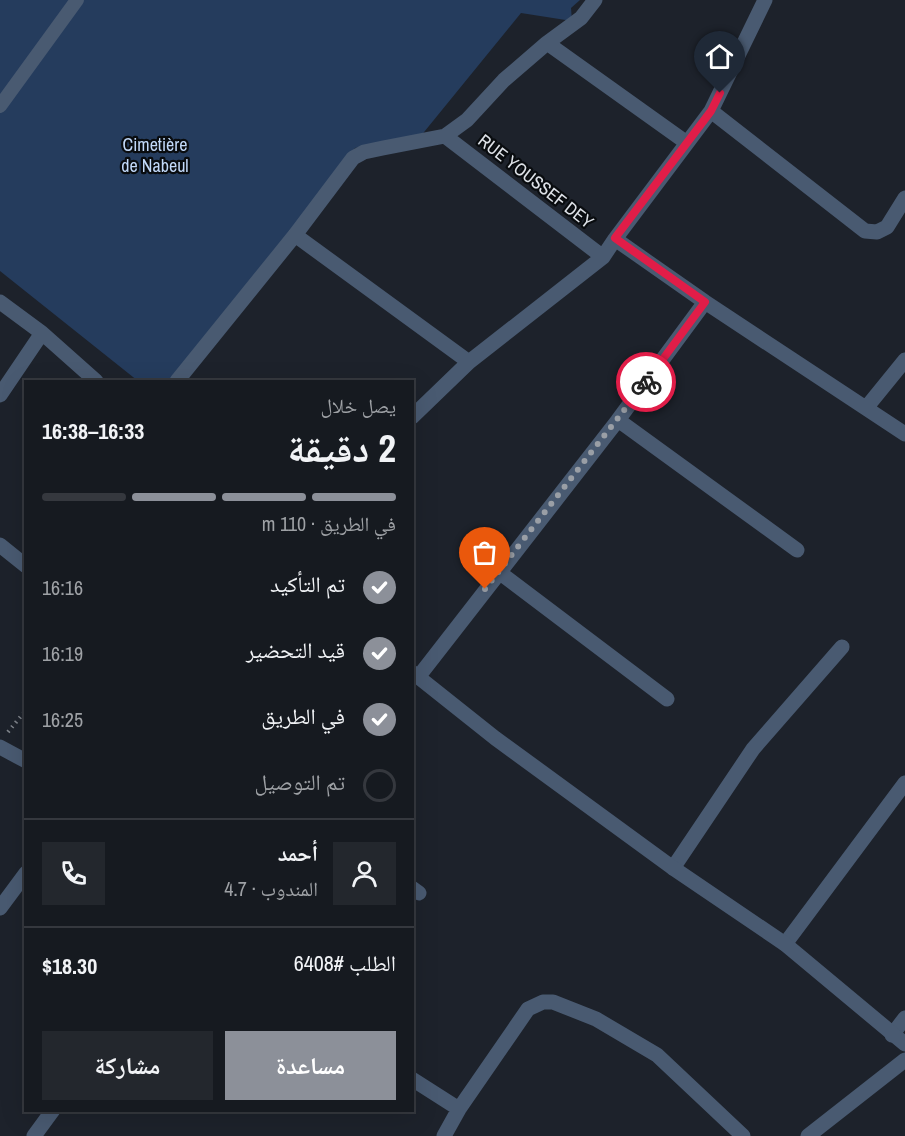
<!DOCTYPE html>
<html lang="ar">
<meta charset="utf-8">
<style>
body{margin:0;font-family:"Archivo Narrow","Noto Naskh Arabic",sans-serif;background:#23272d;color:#f1f3f6;direction:rtl;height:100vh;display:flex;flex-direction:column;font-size:22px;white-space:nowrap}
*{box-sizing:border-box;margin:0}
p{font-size:20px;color:#9ea1a5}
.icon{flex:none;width:33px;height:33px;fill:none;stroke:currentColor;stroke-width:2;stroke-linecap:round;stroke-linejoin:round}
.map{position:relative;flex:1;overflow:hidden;direction:ltr}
.sheet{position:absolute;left:24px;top:380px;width:390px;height:732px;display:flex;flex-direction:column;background:#161a20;border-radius:0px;box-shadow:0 6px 24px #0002,0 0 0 2px #35383e;direction:rtl}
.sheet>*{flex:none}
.pin{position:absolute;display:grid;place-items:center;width:51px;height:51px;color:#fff;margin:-62px -26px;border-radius:50% 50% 50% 0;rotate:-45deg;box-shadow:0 0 6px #0007}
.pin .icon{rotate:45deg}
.courier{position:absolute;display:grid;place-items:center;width:60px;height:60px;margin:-30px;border:4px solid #e11d48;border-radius:50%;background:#fff;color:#222;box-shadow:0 2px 8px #0007}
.summary em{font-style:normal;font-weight:700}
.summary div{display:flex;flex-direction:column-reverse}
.summary{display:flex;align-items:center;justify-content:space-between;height:102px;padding:0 18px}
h1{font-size:39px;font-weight:700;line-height:45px}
.bar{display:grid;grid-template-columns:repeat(4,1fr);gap:9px 6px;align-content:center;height:72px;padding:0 18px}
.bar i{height:8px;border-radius:4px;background:#35383e}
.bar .selected{background:#8c9099}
.bar p{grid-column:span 4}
.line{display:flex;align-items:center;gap:15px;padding:0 18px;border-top:2px solid #35383e}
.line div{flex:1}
.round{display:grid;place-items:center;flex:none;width:63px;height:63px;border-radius:0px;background:#23272d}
ol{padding:0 18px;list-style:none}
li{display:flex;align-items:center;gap:18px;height:66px}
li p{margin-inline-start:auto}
li .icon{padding:6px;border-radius:50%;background:#8c9099;color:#fff;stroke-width:4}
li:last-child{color:#9ea1a5}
li i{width:33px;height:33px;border:3px solid #35383e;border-radius:50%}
.action{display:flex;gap:12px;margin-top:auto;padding:12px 18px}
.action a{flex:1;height:69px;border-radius:0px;background:#8c9099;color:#fff;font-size:24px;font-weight:700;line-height:69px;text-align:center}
.action a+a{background:#23272d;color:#f1f3f6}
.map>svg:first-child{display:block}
.green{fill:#253c5d}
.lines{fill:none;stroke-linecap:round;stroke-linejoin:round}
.path{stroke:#80858c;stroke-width:4;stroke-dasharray:1.5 4.5;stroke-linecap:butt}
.service{stroke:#495a71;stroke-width:14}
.pedestrian{stroke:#495a71;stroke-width:15}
.minor{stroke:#495a71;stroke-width:15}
.done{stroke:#9a9fa6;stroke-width:6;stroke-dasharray:0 10.8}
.route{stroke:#e11d48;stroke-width:8}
.labels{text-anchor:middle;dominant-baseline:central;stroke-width:4.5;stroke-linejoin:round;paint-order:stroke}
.park-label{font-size:18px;fill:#c2d9f9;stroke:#090c0f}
.street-label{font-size:18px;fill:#dee2e8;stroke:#090c0f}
</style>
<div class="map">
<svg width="905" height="1136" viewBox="0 0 905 1136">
<rect width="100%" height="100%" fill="#1d222b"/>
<path class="green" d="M0 0H580L571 8 572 21 521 13 420 137 355 148 175 381H138L0 271Z"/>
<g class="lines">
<path class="path" d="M8 732 26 710"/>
<path class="service" d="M0 106 77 0"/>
<path class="pedestrian" d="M673 868 753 749 842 647
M785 944 905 783
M892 1035 905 1018"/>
<path class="minor" d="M547 43 687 143
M711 111 865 231 877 232 887 227 905 198
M445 136 603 257
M295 235 469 362
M615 239 705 302 905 434
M0 302 42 333 96 381
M177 381 295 235 353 158 364 152 383 148 445 136 467 120 504 80 547 43 581 18 595 0
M0 395 42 333
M866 408 905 360
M412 417 469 362 603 257 615 239 711 111 765 0
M618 420 797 550
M0 545 26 566
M499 572 667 699
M412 672 495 738 673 868 785 944 905 1044
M419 676 618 420 705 302
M0 747 26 761
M412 888 419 893
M0 908 26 873
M412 1079 459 1109
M34 1136 53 1110
M444 1136 459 1109 528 1009 543 1002H553L596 1019 657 1055 743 1136
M808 1136 905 1060"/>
</g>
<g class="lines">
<path class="done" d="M485 589 646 382"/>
<path class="route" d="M646 382 705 302 615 238 711 111 720 93"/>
</g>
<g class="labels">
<g class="park-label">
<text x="155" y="144">Cimetière<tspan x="155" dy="21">de Nabeul</tspan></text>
</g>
<g class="street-label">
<text transform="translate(536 181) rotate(38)">RUE YOUSSEF DEY</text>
</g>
</g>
</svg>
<div class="pin" style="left:485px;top:589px;background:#ea580c"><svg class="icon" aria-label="bag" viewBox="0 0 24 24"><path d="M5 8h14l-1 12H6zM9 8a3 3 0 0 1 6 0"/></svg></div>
<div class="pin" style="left:720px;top:93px;background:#1f2937"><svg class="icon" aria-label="home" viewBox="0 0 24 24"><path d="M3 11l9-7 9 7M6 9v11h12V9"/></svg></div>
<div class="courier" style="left:646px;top:382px"><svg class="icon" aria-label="bike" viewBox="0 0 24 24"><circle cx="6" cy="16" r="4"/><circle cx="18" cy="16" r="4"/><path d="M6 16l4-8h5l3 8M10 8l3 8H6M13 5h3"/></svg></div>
<section class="sheet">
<div class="summary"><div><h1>2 دقيقة</h1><p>يصل خلال</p></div><em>16:33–16:38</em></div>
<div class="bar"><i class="selected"></i><i class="selected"></i><i class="selected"></i><i></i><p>في الطريق · 110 m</p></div>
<ol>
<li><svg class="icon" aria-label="check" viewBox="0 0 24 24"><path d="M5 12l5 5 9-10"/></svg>تم التأكيد<p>16:16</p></li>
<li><svg class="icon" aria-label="check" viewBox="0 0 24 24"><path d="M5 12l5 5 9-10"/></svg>قيد التحضير<p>16:19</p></li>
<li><svg class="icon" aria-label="check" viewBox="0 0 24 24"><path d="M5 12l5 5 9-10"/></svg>في الطريق<p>16:25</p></li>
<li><i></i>تم التوصيل</li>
</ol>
<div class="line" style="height:108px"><a class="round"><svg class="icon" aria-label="person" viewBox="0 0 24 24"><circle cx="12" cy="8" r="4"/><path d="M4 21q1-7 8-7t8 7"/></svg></a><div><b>أحمد</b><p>المندوب · 4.7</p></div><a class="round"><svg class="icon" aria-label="phone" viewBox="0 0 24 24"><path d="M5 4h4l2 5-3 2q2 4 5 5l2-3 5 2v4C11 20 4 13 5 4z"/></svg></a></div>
<div class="line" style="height:78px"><div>الطلب #6408</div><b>$18.30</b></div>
<div class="action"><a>مساعدة</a><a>مشاركة</a></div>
</section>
</div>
